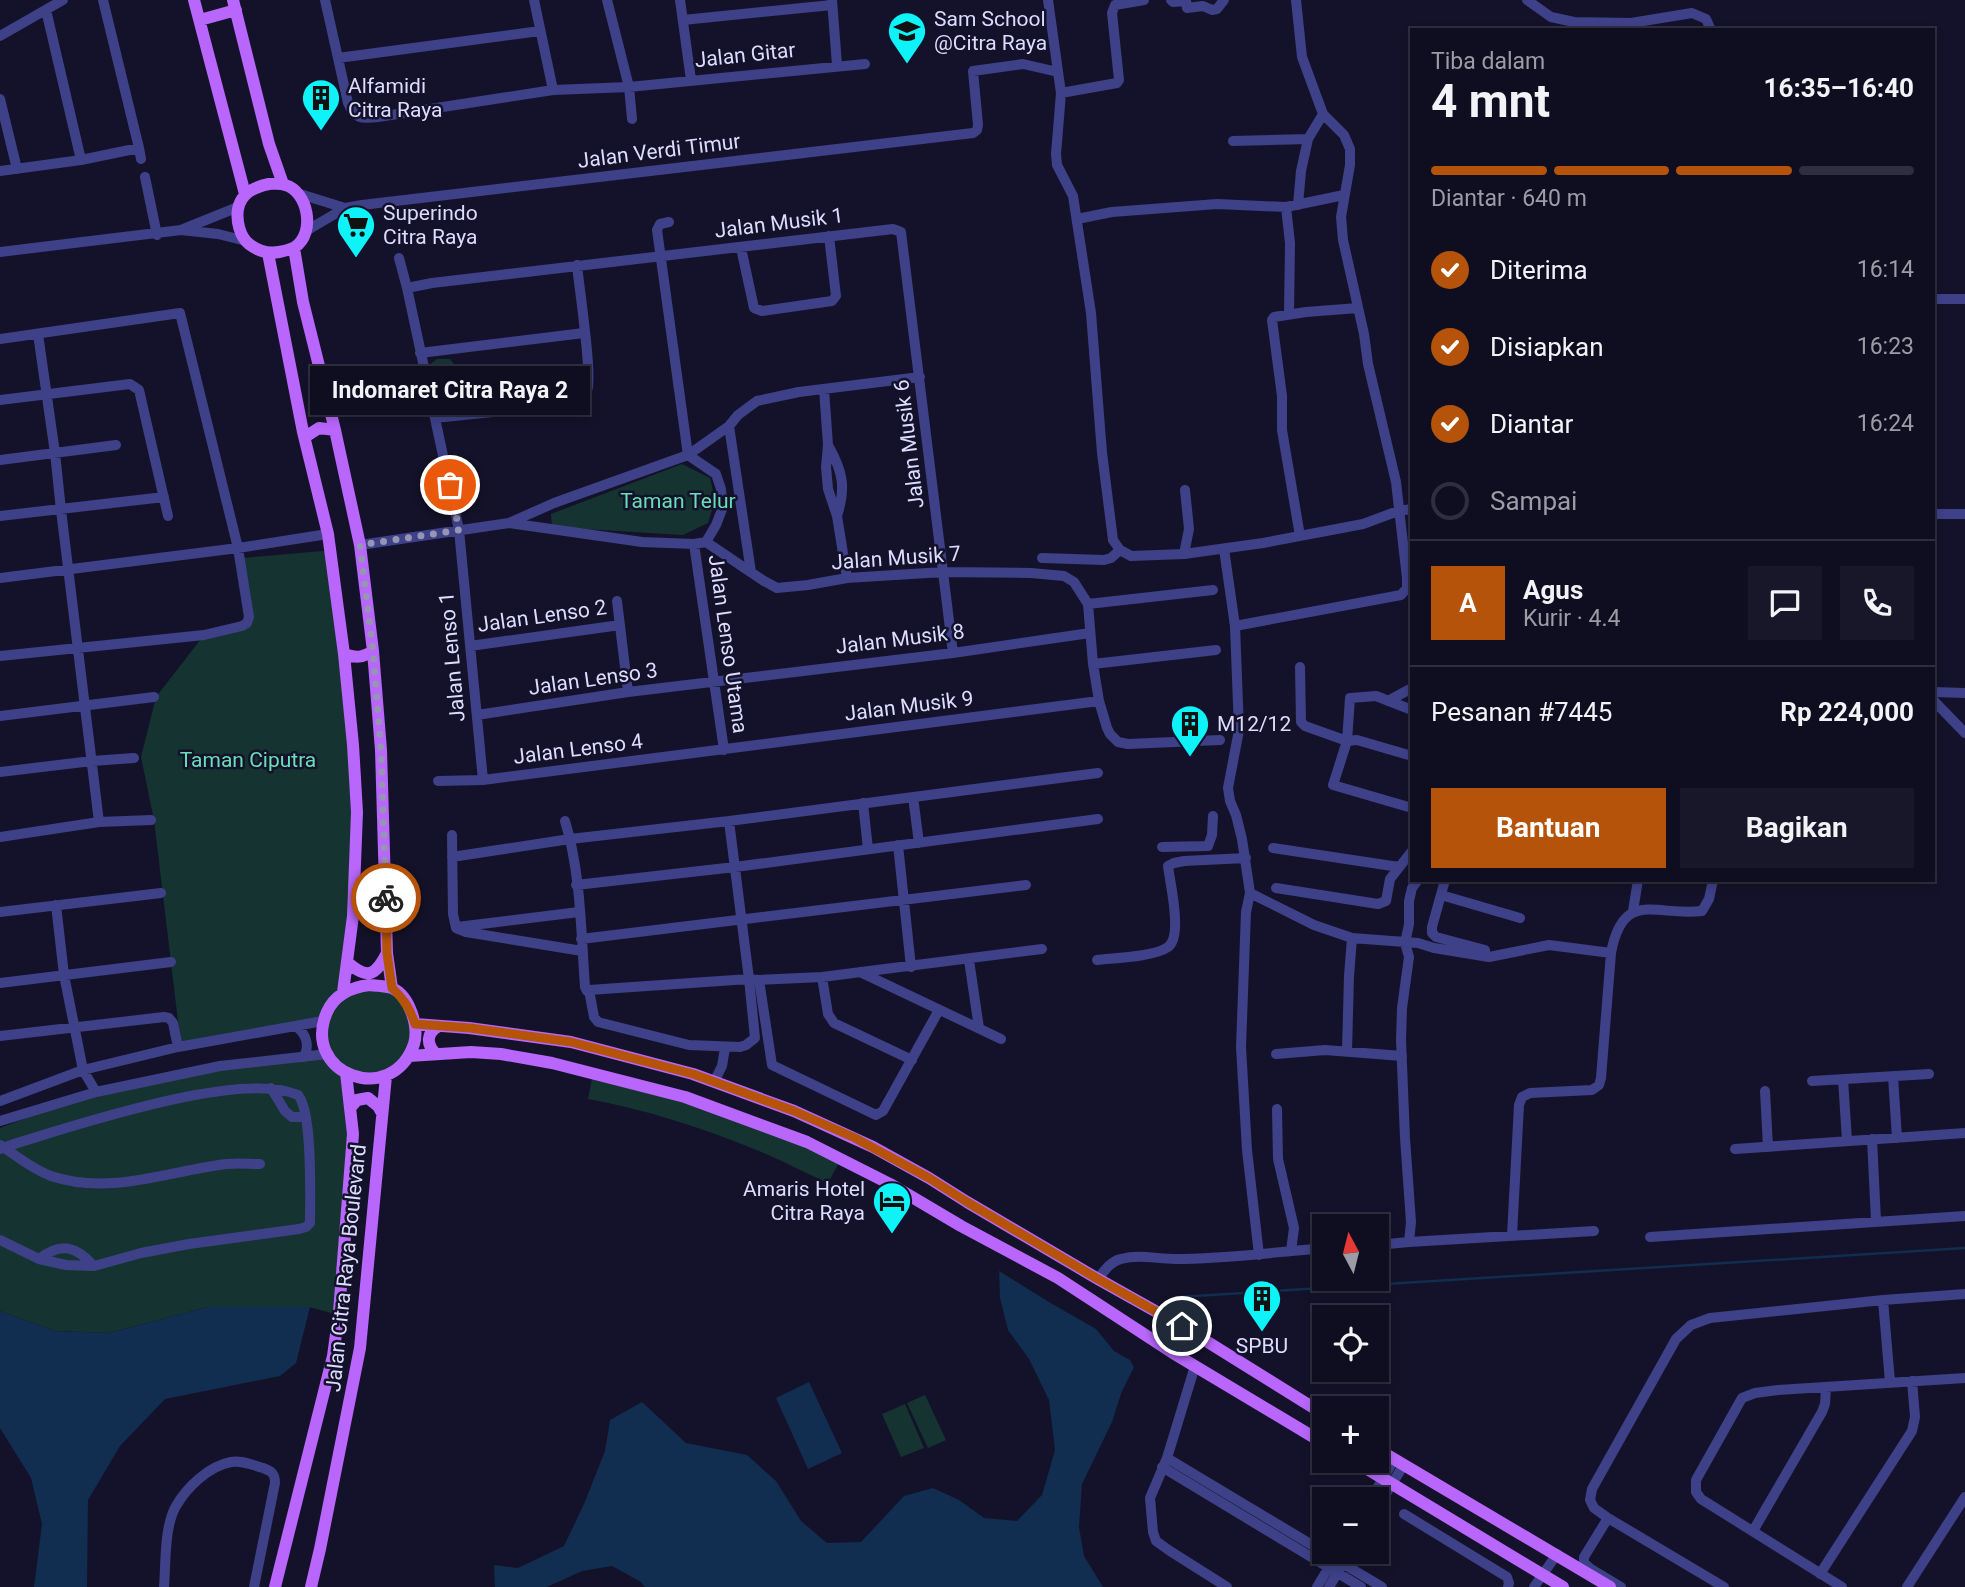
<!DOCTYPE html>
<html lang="id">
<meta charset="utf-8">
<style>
body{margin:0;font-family:Roboto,sans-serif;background:#181729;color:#f1f3f6;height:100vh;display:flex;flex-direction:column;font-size:26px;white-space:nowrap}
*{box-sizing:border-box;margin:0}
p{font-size:23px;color:#9b9ca5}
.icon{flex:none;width:38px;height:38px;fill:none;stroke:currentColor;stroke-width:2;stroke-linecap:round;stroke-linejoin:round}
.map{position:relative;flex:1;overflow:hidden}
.drawer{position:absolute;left:1410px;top:28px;width:525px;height:854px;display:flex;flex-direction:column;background:#0f0e20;border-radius:0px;box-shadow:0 4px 10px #0003,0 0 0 2px #2f2e3e}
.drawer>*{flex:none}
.needle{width:46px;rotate:353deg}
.controls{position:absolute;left:1312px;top:1214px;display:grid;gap:14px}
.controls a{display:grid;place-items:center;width:77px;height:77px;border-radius:0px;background:#0f0e20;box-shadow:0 4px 10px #0003,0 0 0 2px #2f2e3e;font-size:35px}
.pin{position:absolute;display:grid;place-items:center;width:60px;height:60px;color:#fff;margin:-30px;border:4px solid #fff;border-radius:50%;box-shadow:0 2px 7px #0007}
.courier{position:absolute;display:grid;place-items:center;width:70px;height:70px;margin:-35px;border:5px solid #b45309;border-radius:50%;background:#fff;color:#222;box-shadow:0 2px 9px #0007}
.bubble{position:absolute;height:49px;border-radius:0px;background:#0f0e20;box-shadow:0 4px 10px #0003,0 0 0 2px #2f2e3e;font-size:23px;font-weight:700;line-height:49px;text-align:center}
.head em{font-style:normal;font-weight:700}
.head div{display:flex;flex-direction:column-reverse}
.head{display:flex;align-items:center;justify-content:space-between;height:119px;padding:0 21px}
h1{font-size:46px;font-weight:700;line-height:52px}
.bar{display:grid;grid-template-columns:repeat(4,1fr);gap:10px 7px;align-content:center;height:84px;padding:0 21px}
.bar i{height:9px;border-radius:5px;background:#2f2e3e}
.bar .active{background:#b45309}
.bar p{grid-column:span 4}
.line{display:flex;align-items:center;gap:18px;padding:0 21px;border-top:2px solid #2f2e3e}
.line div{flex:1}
.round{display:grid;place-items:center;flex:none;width:74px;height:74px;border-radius:0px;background:#181729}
ol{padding:0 21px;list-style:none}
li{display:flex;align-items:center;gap:21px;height:77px}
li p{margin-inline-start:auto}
li .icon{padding:7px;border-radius:50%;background:#b45309;color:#fff;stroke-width:4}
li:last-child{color:#9b9ca5}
li i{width:38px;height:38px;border:4px solid #2f2e3e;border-radius:50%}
.action{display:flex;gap:14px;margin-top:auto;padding:14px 21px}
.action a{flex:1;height:80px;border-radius:0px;background:#b45309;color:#fff;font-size:28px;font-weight:700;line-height:80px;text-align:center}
.action a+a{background:#181729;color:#f1f3f6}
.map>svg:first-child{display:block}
.green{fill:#153431}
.water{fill:#112d4f}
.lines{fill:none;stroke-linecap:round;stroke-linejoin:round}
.stream{stroke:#112d4f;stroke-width:2.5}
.minor{stroke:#3e4188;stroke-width:10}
.major{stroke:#b866fb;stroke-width:12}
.done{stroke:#9795b4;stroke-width:7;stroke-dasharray:0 12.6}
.route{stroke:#b45309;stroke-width:9}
.labels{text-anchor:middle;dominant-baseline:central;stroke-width:5;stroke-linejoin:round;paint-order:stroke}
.poi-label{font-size:21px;fill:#dddcfe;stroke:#14122a;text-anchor:start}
.street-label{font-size:21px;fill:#dddcfe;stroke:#14122a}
.park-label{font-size:21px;fill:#68deb7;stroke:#14122a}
</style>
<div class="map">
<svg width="1965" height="1587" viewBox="0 0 1965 1587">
<rect width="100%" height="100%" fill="#14122a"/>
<path class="green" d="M437 359H450C461 371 462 384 455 399L445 402 437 400 429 365Z
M682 464 710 478 715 500 708 523 683 535 552 527 551 514Z
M334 550 353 745 354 891 343 992 370 985 402 997 415 1040 386 1076 341 1071 349 1128 335 1314 309 1307H208L109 1333 55 1331 0 1311V1128L76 1099 220 1066 327 1055 323 1021 181 1046 154 820 141 757 156 697 204 635 236 628 249 617 243 558Z
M593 1074 685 1097 841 1159 828 1183C801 1171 776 1157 749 1147 697 1126 643 1109 588 1099Z
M925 1395 946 1440 928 1448 907 1403Z
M905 1404 924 1448 901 1457 882 1414Z"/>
<path class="water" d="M999 1271 1049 1302 1096 1329 1114 1351 1130 1360 1134 1367 1122 1391 1112 1422 1082 1484 1079 1527 1084 1556 1103 1587H645L641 1582 612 1566 582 1571 547 1587H495L494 1565 518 1568 564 1546 584 1504 605 1451 610 1420 642 1402 686 1443 747 1455 776 1481 801 1521 827 1543 861 1542 904 1496 933 1488 959 1500 984 1518 1017 1521 1042 1495 1055 1450 1049 1400 1029 1359 1008 1330 1000 1298Z
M208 1307H310L296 1363 280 1376 165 1399 120 1446 88 1500 87 1587H34L42 1524 31 1478 0 1428V1311L55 1331 109 1333Z
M809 1382 842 1453 808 1469 776 1398Z"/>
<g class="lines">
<path class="stream" d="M1178 1297 1965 1248"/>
<path class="minor" d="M325 0 348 103C355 119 361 119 378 117L553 90 629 87 865 64
M534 0 553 90
M607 0 629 87 632 119
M680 0 691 80
M832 0 837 65
M1048 0 1061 93 1056 154 1057 165 1073 196 1091 313 1102 453 1113 540 1120 550 1131 556 1184 554 1263 543 1363 524 1398 511 1412 509
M1171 0 1173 2 1186 1 1187 8 1203 6 1212 10 1217 9 1224 0
M1527 0 1551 17 1574 22 1631 23 1692 13 1706 19 1711 30
M46 10 81 160
M683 20 832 5
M0 36 63 0
M338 58 540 31
M1061 93 1117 83 1119 80 1112 13 1115 5 1144 0
M0 99 17 169
M1233 141 1308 139
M139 148 141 159
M0 171 81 160 139 148 103 0
M145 177 157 235
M300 194 345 208
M1298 205 1301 171 1308 139 1323 114
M238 207 181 230 218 234 246 241
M1286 207 1290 243 1289 314
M1077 219 1112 212 1217 204 1286 207 1344 195
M669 222 660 224 657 230 688 455
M306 231 345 208 362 205 973 133 977 130 978 125 973 71 1023 64 1058 72
M741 248 754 308 762 311 832 301 836 296 829 236
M0 252 181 230
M399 258 407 288 459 530 483 780
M407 288 432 283 893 229 901 232 953 653
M1934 299H1965
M38 334 55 453 61 510 99 822
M0 339 180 313 238 548 249 617 247 623 242 626 204 635 0 656
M420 353 584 333
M824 389 828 445 826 467 828 489 837 516 847 578
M0 400 130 384 139 390 168 516
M435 418 569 404C575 401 584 398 587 391 593 377 579 287 577 265
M729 426 751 572
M829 447C843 472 846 488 837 516
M0 460 116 445
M1934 514H1965
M0 516 164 497
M509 523 642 542 694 544 706 542 716 525 723 507 721 489 716 474 688 455
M1300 536 1282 430V396L1272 320 1274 317 1306 312 1358 308
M706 542 764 581 777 588 808 585 847 578 943 572 1031 573 1064 576 1074 582 1088 604 1093 664 1099 701 1107 728 1110 734 1118 742 1128 744 1220 740
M694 544 724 750
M360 545 509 523 554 503 688 455 729 426 738 415 757 401 799 392 920 377
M1224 549 1235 626 1239 730 1228 788 1230 801 1236 815 1242 839 1250 893 1314 925 1352 938 1418 943 1434 948 1489 957 1549 945 1611 953
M1184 554 1189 529 1185 490
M1042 558 1104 560 1111 558 1120 550
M0 578 238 548 328 534
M617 601 628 692
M1088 604 1213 590
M1235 626 1401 595 1407 588V578L1396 482 1368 364 1364 334 1343 240 1341 217 1350 165V149L1344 135 1323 114 1302 57 1296 0
M470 646 620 625
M1093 664 1216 650
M1300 667 1301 722 1305 726 1347 741 1357 740 1412 756
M1934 692 1965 693
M1388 701 1412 688
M1934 701 1965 733
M1412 710 1376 696 1350 698 1347 741 1333 785 1412 808
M477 715 628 692 953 653 1090 633
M0 716 154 697
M0 772 92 761 134 758
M438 781 483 780 1099 701
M913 797 919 843
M863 803 868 849
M565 821C581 873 581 933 585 987L587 991 589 990 594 1017 598 1022 689 1045 740 1047 746 1045 755 1038 749 979 589 990
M729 821 749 979 759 980 772 1065 876 1115 883 1111 939 1010
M452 835 453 914 456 928 466 932 582 951
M0 837 99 822 151 820
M898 845 911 967
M1162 847 1208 846 1212 835 1213 816
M1273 848 1399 867
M452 857 570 839 729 821 1098 773
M1445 880 1432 927V933L1436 937 1485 950
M576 885 735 867 1098 819
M1276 888 1378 904 1386 901 1390 879 1412 851
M1250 893 1246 912 1241 1047 1247 1150 1259 1255
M1441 895 1520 918
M56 905 64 975 83 1070 96 1092
M1633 911 1638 880
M0 912 161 893
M457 927 579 912
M581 939 1026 885
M969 960 979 1028
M1097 960C1114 958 1154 957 1168 947 1183 937 1170 883 1168 866L1174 863 1184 861 1246 858
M860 972 1001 1039
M822 977 828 1014 834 1023 912 1060
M759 980 822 977 1042 949
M0 983 171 962
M296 1026C306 1034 310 1045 304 1057
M0 1036 164 1017 169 1018 173 1023 178 1047
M1347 1051 1349 976 1352 938
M1276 1054 1325 1050 1402 1056
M1893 1076 1897 1138
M1843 1079 1847 1141
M1812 1081 1929 1074
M714 1082 722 1066 725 1048
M271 1088 285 1111 292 1117H305
M1765 1091 1768 1147
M0 1101 83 1070 178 1047 323 1021
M1277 1109 1278 1159 1294 1228 1291 1251
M0 1121 96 1092 220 1066 327 1054
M1872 1139 1876 1221
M0 1145C17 1156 32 1169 51 1176 111 1196 167 1171 227 1164 238 1163 249 1164 260 1164
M0 1149C18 1142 38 1137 56 1131 110 1115 247 1072 298 1095 313 1112 310 1198 310 1223L306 1227 299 1229 189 1244 141 1253 94 1266 66 1265 39 1259 0 1240
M1735 1149 1965 1133
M1512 1235 1519 1105 1522 1097 1530 1093 1592 1090 1599 1085 1601 1078 1611 953C1623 888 1657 917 1702 911L1709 899 1713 880
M1650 1237 1965 1216
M1409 1242 1594 1231
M1377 1245 1409 1242 1411 1222 1405 1138 1401 1040 1402 1008 1409 957 1405 943 1409 924V901L1412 888 1418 880
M39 1259C61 1242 76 1246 94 1266
M1098 1279C1104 1271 1111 1261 1121 1259 1139 1254 1157 1259 1175 1259 1225 1259 1275 1252 1325 1248
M1883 1300 1890 1382
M1195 1366 1167 1458 1150 1498 1153 1532 1156 1541 1170 1551 1227 1587
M1167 1458 1382 1587
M1162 1467 1361 1587
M1370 1500 1394 1460
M1377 1508 1403 1466
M1404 1514 1507 1577 1509 1583 1508 1587
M1608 1518 1584 1557V1563L1591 1569 1621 1587
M1753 1531 1822 1412 1825 1404 1826 1387
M1820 1574 1912 1431 1915 1417 1912 1381
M164 1587C166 1563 164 1527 176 1506 187 1487 209 1466 231 1462 242 1460 252 1465 263 1468 271 1471 275 1473 275 1483L254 1587
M1317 1587 1338 1552
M1329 1587 1350 1552
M1534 1587 1557 1554
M1724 1587 1608 1518 1594 1508 1590 1500 1592 1489 1676 1339 1691 1325 1710 1318 1883 1300 1965 1294
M1842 1587 1701 1499 1696 1492V1480L1742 1398 1755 1393 1778 1390 1965 1378
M1907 1587 1965 1497"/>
<path class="major" d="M194 0 245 194
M233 0 269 144 283 184
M200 20 236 10
M269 184C274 184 280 183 285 185 308 191 316 233 295 247 291 249 284 251 279 252 268 254 258 251 249 244 240 237 236 221 238 209 241 193 254 187 269 184Z
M294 248 303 302 335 430 360 545 373 651 381 750 387 953 392 988
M268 253 303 432 328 534 344 654 353 745 357 812 353 916 343 992
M305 437 319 428 335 430
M344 654C356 658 362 658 373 651
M347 962C368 980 375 976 387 953
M370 985C377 986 386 986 392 988 410 996 419 1027 414 1044 392 1108 300 1074 327 1012 335 994 352 987 370 985Z
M415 1024 469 1028 571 1042 693 1074 794 1111 873 1147 929 1178 967 1202 1098 1279 1182 1326 1325 1415
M436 1054C426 1044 426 1033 439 1026
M409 1056 471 1052 501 1054 552 1063 685 1097 807 1142 890 1184 961 1226 1058 1278 1173 1353 1325 1444
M350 1108 357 1100 368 1098 378 1106 382 1113
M1377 1449 1610 1587
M1354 1461 1563 1587
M275 1587 333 1356 339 1312 353 1134 346 1073
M311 1587 320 1549 360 1348 386 1076"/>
</g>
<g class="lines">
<path class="done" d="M386 898 381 750 373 651 360 545 459 530 450 485"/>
<path class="route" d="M386 898 387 953 392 988C404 999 410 1009 415 1024L470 1028 571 1042 693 1074 794 1111 855 1138 929 1178 967 1202 1098 1279 1182 1326"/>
</g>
<defs>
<g id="school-pin" transform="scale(2.0125)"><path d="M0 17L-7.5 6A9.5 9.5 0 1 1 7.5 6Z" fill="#0df3f8" stroke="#14122a"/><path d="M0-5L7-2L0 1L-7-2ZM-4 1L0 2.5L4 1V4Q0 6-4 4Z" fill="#111"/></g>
<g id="building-pin" transform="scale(2.0125)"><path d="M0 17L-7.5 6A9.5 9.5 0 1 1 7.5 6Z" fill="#0df3f8" stroke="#14122a"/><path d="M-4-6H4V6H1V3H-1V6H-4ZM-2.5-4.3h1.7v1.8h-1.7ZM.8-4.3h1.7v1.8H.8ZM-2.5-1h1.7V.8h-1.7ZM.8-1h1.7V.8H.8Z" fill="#111"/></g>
<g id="supermarket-pin" transform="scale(2.0125)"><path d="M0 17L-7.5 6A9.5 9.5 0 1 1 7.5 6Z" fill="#0df3f8" stroke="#14122a"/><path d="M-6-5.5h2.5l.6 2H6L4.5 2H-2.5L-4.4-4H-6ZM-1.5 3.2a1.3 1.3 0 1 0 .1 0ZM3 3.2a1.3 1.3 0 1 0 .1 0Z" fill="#111"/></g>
<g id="hotel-pin" transform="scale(2.0125)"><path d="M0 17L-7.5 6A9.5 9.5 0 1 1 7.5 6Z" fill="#0df3f8" stroke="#14122a"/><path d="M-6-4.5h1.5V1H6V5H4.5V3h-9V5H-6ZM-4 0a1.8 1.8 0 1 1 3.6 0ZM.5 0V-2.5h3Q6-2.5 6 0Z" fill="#111"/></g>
</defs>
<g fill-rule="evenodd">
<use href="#school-pin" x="907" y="31"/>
<use href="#building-pin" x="321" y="98"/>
<use href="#supermarket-pin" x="356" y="225"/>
<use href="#building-pin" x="1190" y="724"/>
<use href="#hotel-pin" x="892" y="1201"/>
<use href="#building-pin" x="1262" y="1299"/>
</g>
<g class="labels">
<g class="poi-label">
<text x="934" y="19">Sam School<tspan x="934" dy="24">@Citra Raya</tspan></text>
<text x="348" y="86">Alfamidi<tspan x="348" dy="24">Citra Raya</tspan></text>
<text x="383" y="213">Superindo<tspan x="383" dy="24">Citra Raya</tspan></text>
<text x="1217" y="724">M12/12</text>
<text x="865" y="1189" text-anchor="end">Amaris Hotel<tspan x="865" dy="24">Citra Raya</tspan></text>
<text x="1262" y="1346" text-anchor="middle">SPBU</text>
</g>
<g class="street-label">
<text transform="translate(745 55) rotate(-6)">Jalan Gitar</text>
<text transform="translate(659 151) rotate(-7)">Jalan Verdi Timur</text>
<text transform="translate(779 223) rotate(-7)">Jalan Musik 1</text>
<text transform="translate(909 444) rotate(-97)">Jalan Musik 6</text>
<text transform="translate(896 558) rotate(-4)">Jalan Musik 7</text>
<text transform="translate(542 616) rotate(-8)">Jalan Lenso 2</text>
<text transform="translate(900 639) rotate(-7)">Jalan Musik 8</text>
<text transform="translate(728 644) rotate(82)">Jalan Lenso Utama</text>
<text transform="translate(452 657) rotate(-95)">Jalan Lenso 1</text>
<text transform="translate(593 679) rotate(-8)">Jalan Lenso 3</text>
<text transform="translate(909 706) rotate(-7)">Jalan Musik 9</text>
<text transform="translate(578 749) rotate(-7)">Jalan Lenso 4</text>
<text transform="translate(346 1268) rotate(-84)">Jalan Citra Raya Boulevard</text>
</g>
<g class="park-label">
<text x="678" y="501">Taman Telur</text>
<text x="248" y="760">Taman Ciputra</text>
</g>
</g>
</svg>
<div class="controls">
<a><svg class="needle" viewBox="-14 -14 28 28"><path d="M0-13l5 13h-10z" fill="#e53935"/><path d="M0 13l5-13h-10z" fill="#9b9ca5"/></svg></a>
<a><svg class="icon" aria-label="locate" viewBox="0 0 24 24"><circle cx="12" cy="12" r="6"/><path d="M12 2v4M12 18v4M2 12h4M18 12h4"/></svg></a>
<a>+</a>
<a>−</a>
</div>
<div class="pin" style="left:450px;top:485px;background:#ea580c"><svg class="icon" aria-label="bag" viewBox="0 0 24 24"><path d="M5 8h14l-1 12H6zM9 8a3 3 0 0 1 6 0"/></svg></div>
<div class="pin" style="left:1182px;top:1326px;background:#1f2937"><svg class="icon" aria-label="home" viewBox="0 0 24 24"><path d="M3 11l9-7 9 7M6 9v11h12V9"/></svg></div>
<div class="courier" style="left:386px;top:898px"><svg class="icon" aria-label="bike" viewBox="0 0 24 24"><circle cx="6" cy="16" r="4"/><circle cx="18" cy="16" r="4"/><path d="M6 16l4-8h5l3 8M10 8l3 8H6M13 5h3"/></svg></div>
<div class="bubble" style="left:310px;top:366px;width:280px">Indomaret Citra Raya 2</div>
<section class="drawer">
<div class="head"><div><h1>4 mnt</h1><p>Tiba dalam</p></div><em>16:35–16:40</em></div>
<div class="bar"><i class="active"></i><i class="active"></i><i class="active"></i><i></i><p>Diantar · 640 m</p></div>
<ol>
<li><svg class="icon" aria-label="check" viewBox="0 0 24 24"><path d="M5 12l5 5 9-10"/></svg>Diterima<p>16:14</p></li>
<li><svg class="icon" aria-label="check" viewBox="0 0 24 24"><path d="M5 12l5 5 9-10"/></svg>Disiapkan<p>16:23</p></li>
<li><svg class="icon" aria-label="check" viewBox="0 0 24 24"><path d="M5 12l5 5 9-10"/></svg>Diantar<p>16:24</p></li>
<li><i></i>Sampai</li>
</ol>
<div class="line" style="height:126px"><b class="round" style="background:#b45309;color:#fff">A</b><div><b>Agus</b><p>Kurir · 4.4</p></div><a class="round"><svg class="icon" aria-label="chat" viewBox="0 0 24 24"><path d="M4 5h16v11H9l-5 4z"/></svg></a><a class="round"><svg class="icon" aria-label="phone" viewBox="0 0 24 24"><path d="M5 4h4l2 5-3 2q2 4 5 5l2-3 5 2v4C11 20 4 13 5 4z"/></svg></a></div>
<div class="line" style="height:91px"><div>Pesanan #7445</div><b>Rp 224,000</b></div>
<div class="action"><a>Bantuan</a><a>Bagikan</a></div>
</section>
</div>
